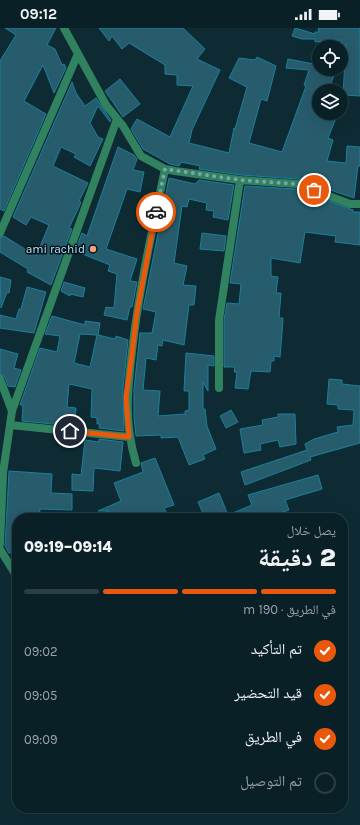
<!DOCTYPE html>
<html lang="ar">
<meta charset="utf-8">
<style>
body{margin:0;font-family:Karla,"Noto Naskh Arabic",sans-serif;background:#13282f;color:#f1f3f6;direction:rtl;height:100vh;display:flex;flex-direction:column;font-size:15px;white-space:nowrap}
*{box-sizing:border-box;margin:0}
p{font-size:13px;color:#99a3a7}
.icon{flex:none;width:22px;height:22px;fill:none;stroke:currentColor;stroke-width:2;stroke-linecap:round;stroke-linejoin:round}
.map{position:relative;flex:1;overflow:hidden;direction:ltr}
.side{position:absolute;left:12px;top:485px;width:336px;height:300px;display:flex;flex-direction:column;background:#0a2027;border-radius:16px;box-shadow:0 4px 16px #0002,0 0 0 1px #2a3e44;direction:rtl}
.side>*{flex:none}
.buttons{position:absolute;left:312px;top:12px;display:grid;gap:8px}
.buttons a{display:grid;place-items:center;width:36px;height:36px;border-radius:50%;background:#0a2027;box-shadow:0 4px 16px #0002,0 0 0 1px #2a3e44;font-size:20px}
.pin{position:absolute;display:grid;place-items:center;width:34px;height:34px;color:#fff;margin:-17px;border:2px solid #fff;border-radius:50%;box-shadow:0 1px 4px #0007}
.courier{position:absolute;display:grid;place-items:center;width:40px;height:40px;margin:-20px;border:3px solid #ea580c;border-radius:50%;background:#fff;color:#222;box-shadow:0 1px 5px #0007}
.head em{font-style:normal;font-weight:800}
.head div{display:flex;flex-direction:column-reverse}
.head{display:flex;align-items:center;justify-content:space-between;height:68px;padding:0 12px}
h1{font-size:26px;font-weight:800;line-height:30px}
.bar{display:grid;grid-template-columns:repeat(4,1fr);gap:6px 4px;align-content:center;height:48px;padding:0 12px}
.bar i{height:5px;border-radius:3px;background:#2a3e44}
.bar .on{background:#ea580c}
.bar p{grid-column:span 4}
ol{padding:0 12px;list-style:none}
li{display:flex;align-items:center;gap:12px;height:44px}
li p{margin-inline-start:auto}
li .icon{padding:4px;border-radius:50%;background:#ea580c;color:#fff;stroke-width:4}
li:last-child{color:#99a3a7}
li i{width:22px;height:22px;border:2px solid #2a3e44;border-radius:50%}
.status{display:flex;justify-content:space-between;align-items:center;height:28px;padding:0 20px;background:#0a2027;direction:ltr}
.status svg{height:11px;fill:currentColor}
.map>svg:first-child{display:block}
.building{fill:#275c6d;stroke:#1a809d;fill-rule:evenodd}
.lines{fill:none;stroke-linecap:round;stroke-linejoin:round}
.minor{stroke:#318360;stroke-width:8}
.done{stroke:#7ca2af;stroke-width:4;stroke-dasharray:0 7.2}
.route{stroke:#ea580c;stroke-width:5}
.poi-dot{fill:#f2a080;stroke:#00131c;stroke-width:1.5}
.labels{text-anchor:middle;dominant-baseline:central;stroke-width:3;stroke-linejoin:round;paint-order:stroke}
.poi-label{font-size:12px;fill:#b8e2f1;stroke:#00131c;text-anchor:end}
</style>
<div class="status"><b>09:12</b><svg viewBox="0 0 49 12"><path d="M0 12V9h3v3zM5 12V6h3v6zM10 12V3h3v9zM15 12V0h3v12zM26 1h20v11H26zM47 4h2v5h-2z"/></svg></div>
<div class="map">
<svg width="360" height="797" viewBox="0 0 360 797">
<rect width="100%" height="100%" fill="#0e2b34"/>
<path class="building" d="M5 0H56L47 17 55 21 62 37 64 36 66 40 54 65 43 37 24 73 46 86 4 183 0 181V33L16 7Z
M99 0H183L205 21 197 31 220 42 192 102 189 115 229 125 234 100 235 101 247 59 229 50 239 30 255 32 257 29 276 38 267 73 261 71 249 115 282 124 306 58 304 57 309 42 286 40 288 31 319 37V41H326L335 45 328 63H319V85H338L328 110 333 112 327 133 346 135 347 118 360 119V138H358L354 170 298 151 241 147 199 141 200 138 181 134 179 138 170 136 143 121 131 101 137 91 170 109 193 58 177 57V47L165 46V37L129 15 122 21 112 8 109 13Z
M295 0 315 6V4H319L318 0H360V68L343 67 346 16 341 28V12L315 14V11H302L292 8Z
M120 51 140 76 123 89 105 63Z
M72 54 76 65 85 78 96 70 111 92 110 94 98 78 90 95 98 109 103 111 90 138 74 129 76 126 61 119 53 138 88 155 79 173 81 174 79 179 69 200 72 201 51 257 27 244 28 241 0 224V210L4 208 36 228 49 197 31 189 26 197 13 189Z
M118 119 134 127 137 131 133 142 144 144 140 164 127 161 106 221 137 231 130 253 137 254 132 279H130L127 292 104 287 106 279 114 280 117 246 108 243 110 237 75 223 82 205 87 208Z
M169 150 195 156 199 152 234 157 228 192 213 189 214 183 206 182 207 175 189 171 187 179 182 178 174 235 187 238 183 257 196 258 194 277H189L184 317 163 312 162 318 158 317 156 332 146 330 143 362 160 363 158 388 185 386V383L189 382V363H184L186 325 214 328V338L208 337V363L203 354V381H205L207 398 216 421 203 427 205 431 189 437 178 409 161 410V407L136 408 134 389V361L140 305H152L156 284 143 281Z
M245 158 296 161 353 182V184H360V217L335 214 336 208 305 204 300 235 271 230V248L278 249 276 265H281L279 290H283L282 305 280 329 274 328V333H271L270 344 251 343 248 361 235 360 237 344H234L235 339H224V292L227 275 239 276 241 256 230 255Z
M202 205 226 208 224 223 200 221Z
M0 249 11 252 9 265 7 264 1 280Z
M64 254 85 260 83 269 70 266V268L61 263Z
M27 259 46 264 34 305 0 300V287L16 291 19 281H21Z
M52 288 85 297V293L100 295 98 307 115 311 116 308 128 312 123 360 124 403 99 400 100 396H97V390L91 389 92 361 69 356 67 379 76 380 75 393 63 392V397L22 393 23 377H20L40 320 57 324 60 308 45 306ZM80 306 97 307 90 339 74 335Z
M0 321 18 326 14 340 21 342 15 359 8 358 5 349 0 346Z
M329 351 342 352V356L360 358V415L310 429 311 432 245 457 241 444 307 422 305 416 314 411 338 404 337 399 353 397 354 382 338 381V377L327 376Z
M231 382 238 394 226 400 220 388Z
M278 386H295L296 416 280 419 278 412 260 416 261 422 244 425 240 401 263 397 262 392 278 389Z
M99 411 123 414 120 443 94 440 93 463 72 462V446L81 447 85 412 99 414Z
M155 430 174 477 164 480 169 490H92L109 483H98L121 473 114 455 143 444 141 435Z
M9 443 52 446 51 465 72 466V482L40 481 39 490H17V524L9 525 5 518Z
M318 447 322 461 285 472 289 482 266 490H205L198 474 219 465 228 487 252 477 248 467Z"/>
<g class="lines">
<path class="minor" d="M64 0 106 77 123 98 141 128 165 141 175 143 240 152 297 156 350 176H360
M0 205 77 28
M0 351 12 383 117 91
M219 360V292L240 152
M10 397 129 409
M136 435C123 392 128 358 133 315 140 256 153 199 165 141
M0 516 3 445 12 383
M0 521 17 549"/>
</g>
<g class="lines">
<path class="done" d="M156 184 165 141 240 152 297 156 314 162"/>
<path class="route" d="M70 403 129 409 126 369 132 326 137 284 156 184"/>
</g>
<circle class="poi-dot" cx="93" cy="221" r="4"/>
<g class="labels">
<g class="poi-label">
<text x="85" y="221">ami rachid</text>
</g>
</g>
</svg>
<div class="buttons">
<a><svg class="icon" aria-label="locate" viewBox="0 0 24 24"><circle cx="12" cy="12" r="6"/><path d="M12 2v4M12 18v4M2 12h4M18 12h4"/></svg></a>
<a><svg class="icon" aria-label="layers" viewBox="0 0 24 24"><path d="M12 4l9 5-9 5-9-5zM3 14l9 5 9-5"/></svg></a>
</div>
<div class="pin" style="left:314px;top:162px;background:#ea580c"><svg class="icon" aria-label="bag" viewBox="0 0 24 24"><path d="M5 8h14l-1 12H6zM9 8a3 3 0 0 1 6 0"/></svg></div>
<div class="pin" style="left:70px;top:403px;background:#1f2937"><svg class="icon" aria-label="home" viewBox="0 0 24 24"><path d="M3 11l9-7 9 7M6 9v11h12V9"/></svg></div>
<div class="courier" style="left:156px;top:184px"><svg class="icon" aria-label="car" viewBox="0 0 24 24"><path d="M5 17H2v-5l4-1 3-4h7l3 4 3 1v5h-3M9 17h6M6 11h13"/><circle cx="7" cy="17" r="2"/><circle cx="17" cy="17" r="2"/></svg></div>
<section class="side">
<div class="head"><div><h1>2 دقيقة</h1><p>يصل خلال</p></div><em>09:14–09:19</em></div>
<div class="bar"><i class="on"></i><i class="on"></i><i class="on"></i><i></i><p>في الطريق · 190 m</p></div>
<ol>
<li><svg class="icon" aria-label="check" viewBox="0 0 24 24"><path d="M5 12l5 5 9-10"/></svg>تم التأكيد<p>09:02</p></li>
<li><svg class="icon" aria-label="check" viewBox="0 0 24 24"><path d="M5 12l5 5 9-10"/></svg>قيد التحضير<p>09:05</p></li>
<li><svg class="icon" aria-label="check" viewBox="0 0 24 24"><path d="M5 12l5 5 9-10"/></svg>في الطريق<p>09:09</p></li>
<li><i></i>تم التوصيل</li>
</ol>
</section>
</div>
